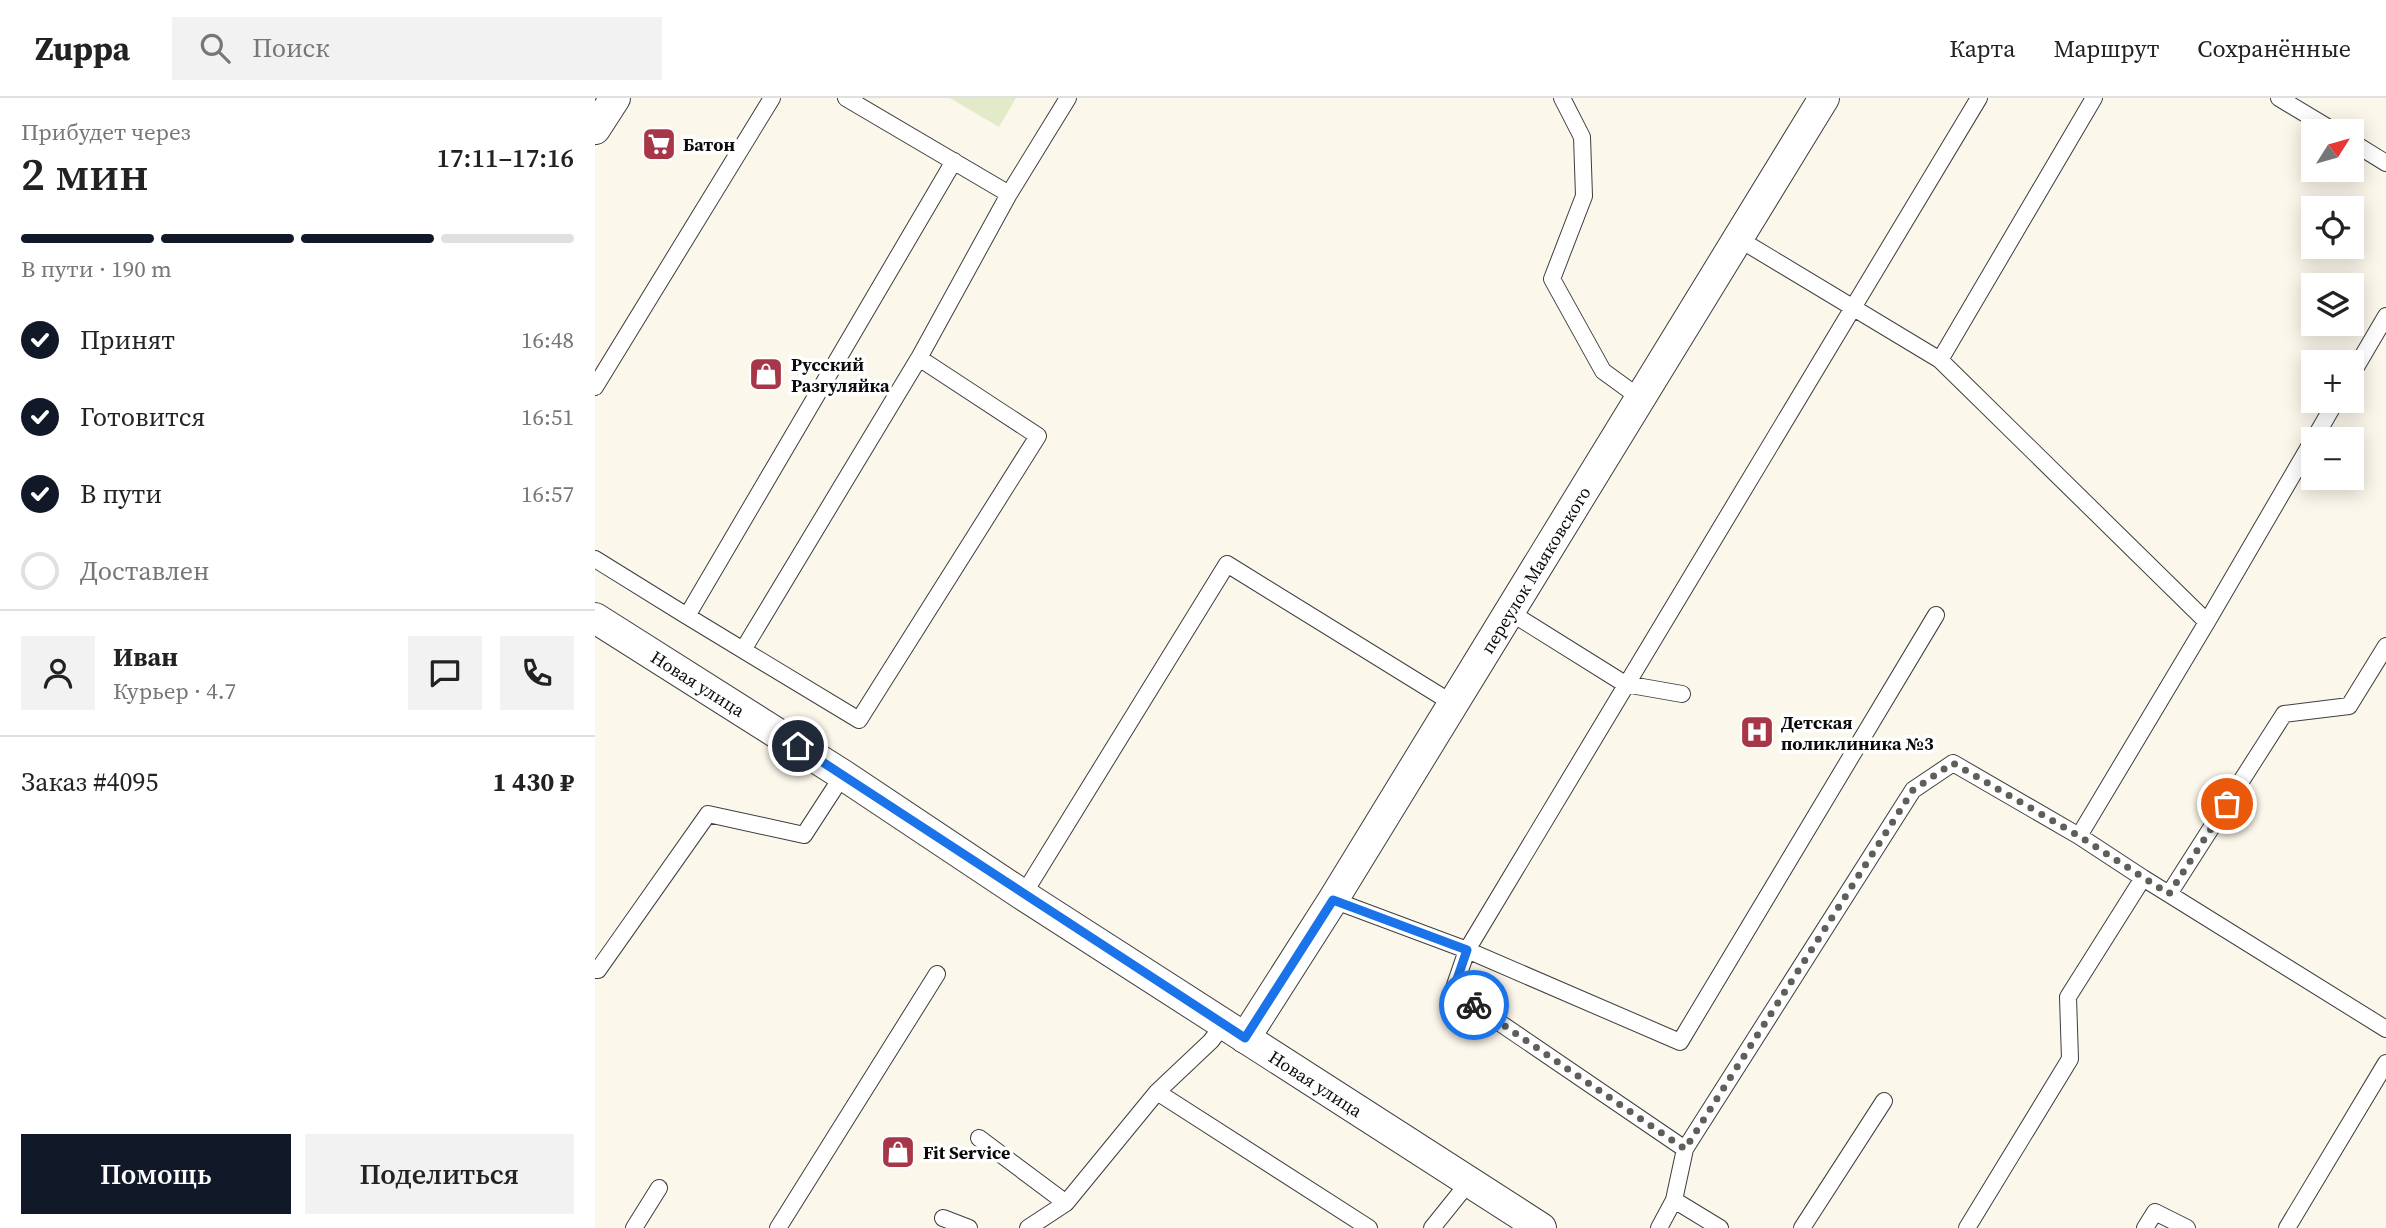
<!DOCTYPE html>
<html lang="ru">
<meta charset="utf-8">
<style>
body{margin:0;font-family:"Source Serif 4",serif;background:#f2f2f2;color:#222;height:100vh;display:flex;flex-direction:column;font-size:26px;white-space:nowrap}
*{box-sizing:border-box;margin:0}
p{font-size:23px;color:#767676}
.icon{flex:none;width:38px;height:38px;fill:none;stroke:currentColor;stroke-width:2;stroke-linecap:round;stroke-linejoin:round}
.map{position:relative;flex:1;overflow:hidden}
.side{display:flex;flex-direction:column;background:#fff;width:595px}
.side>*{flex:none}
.needle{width:46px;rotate:53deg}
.buttons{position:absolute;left:1706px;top:21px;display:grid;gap:14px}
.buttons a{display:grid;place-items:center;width:63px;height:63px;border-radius:0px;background:#fff;box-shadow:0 4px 18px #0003;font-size:35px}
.pin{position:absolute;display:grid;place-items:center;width:60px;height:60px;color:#fff;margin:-30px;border:4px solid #fff;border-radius:50%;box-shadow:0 2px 7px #0007}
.courier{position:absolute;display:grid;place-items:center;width:70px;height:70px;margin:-35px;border:5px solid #1a73e8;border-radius:50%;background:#fff;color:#222;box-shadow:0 2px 9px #0007}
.overview em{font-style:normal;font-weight:600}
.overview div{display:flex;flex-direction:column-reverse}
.overview{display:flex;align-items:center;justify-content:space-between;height:119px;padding:0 21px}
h1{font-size:46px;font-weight:600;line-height:52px}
.bar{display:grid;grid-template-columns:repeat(4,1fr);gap:10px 7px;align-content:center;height:84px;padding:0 21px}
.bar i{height:9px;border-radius:5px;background:#e0e0e0}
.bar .on{background:#111827}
.bar p{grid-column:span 4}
.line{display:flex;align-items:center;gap:18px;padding:0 21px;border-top:2px solid #e0e0e0}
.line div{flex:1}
.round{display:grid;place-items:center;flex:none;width:74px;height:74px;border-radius:0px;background:#f2f2f2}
ol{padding:0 21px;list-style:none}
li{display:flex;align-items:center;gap:21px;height:77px}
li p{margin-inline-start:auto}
li .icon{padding:7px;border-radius:50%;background:#111827;color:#fff;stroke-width:4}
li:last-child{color:#767676}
li i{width:38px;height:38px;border:4px solid #e0e0e0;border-radius:50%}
.cta{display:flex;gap:14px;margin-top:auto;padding:14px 21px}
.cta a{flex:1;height:80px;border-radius:0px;background:#111827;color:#fff;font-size:28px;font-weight:600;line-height:80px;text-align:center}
.cta a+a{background:#f2f2f2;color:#222}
header{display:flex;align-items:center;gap:42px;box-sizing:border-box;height:98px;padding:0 35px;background:#fff;border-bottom:2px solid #e0e0e0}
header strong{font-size:33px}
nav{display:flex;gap:38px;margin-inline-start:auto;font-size:24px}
.search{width:490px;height:63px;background:#f2f2f2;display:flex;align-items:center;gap:18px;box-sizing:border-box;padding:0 24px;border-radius:0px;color:#767676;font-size:26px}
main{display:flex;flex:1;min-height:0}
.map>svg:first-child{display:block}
.pitch{fill:#e3eaca}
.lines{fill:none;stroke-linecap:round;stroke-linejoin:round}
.lane-casing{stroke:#3e3e3e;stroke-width:18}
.street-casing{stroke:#3e3e3e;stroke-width:32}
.lane{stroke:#fff;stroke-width:16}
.street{stroke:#fff;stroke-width:30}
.done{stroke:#5f5e59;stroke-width:7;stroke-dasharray:0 12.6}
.route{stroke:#1a73e8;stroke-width:9}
.labels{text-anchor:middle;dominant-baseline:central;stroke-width:7;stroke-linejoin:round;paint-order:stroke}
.poi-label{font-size:18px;font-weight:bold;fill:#0b0b0b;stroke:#fff;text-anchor:start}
.street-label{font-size:18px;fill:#0b0b0b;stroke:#fff}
</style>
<header>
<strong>Zuppa</strong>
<div class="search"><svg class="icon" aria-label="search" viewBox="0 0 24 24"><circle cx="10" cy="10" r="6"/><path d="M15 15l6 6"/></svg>Поиск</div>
<nav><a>Карта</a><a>Маршрут</a><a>Сохранённые</a></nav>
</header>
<main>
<section class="side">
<div class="overview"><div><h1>2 мин</h1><p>Прибудет через</p></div><em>17:11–17:16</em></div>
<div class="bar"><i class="on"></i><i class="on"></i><i class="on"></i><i></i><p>В пути · 190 m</p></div>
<ol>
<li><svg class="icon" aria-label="check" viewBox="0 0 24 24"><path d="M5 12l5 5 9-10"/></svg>Принят<p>16:48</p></li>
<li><svg class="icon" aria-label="check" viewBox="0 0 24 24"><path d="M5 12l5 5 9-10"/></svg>Готовится<p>16:51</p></li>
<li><svg class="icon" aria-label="check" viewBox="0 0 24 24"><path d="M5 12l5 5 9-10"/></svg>В пути<p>16:57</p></li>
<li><i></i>Доставлен</li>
</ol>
<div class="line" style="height:126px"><a class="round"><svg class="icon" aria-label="person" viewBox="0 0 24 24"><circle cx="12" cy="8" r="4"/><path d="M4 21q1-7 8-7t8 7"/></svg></a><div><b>Иван</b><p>Курьер · 4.7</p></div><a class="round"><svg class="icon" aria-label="chat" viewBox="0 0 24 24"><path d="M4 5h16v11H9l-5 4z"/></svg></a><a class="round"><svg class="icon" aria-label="phone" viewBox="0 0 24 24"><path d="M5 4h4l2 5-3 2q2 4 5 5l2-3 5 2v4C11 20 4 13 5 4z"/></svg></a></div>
<div class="line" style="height:91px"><div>Заказ #4095</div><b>1 430 ₽</b></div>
<div class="cta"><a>Помощь</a><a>Поделиться</a></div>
</section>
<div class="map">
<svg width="1791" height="1130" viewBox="0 0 1791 1130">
<rect width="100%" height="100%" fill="#fcf7eb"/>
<path class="pitch" d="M355 0H421L404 29Z"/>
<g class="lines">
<g class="lane-casing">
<path id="lane" d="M251 0 414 96 324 260 443 338 264 622 148 552 324 260
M967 0 987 39 989 98 957 181 1008 273 1045 300
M1684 0 1739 33
M1757 44 1791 65
M414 96 473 0
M1144 141 1345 262 1612 524 1484 738
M1345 262 1499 0
M1757 276 1791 218
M0 289 177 0
M1719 341 1741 303
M0 461 92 518
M913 513 1030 586 1087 596
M1612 524 1718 342
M148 552 92 518 359 63
M1574 796 1689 616 1754 608 1791 548
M428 797 632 466 857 605
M738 802 872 852 1085 944 1341 517
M0 872H3L113 716 209 737 248 677
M562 994 774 1130
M384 1040 471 1105
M1090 1051 1318 692 1358 665 1484 738 1548 780 1791 931
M1079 1102 1125 1130
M348 1120 374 1130
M39 1130 64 1090
M183 1130 342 876
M433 1130 471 1105 562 994 616 943 628 927
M837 1130 874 1084
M1064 1130 1079 1102 1090 1051 858 893 872 852 1384 0
M1207 1130 1289 1003
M1372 1130 1475 961 1473 899 1548 780
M1550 1130 1560 1114 1592 1130
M1692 1130 1791 965"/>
</g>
<g class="street-casing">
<g id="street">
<path d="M0 31 20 0"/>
<path id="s1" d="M0 520 248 677 428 797 946 1130"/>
<path id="s2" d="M650 940 738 802 1229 0"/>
</g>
</g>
<use href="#lane" class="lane"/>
<use href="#street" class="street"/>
</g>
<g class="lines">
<path class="done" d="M879 907 1090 1051 1318 692 1358 665 1484 738 1574 796 1632 706"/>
<path class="route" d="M203 648 650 940 738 802 872 852 858 893 879 907"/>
</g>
<defs>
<g id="supermarket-square" transform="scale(1.75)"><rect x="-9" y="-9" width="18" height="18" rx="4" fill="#a73649" stroke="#fff"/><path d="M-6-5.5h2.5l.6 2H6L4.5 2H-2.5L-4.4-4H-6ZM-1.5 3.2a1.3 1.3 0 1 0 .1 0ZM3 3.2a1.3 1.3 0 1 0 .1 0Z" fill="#fff"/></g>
<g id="shop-square" transform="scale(1.75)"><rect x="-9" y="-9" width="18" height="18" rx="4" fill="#a73649" stroke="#fff"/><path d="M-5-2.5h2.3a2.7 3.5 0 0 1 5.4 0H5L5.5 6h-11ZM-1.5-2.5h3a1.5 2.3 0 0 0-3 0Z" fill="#fff"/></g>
<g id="hospital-square" transform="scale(1.75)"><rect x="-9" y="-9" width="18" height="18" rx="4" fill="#a73649" stroke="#fff"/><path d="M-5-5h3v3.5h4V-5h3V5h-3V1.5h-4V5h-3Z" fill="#fff"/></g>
</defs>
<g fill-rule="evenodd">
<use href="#supermarket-square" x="64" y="46"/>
<use href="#shop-square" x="171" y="276"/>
<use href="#hospital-square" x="1162" y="634"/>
<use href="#shop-square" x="303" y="1054"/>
</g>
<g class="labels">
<g class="poi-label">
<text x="88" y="46">Батон</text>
<text x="196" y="266">Русский<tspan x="196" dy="21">Разгуляйка</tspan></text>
<text x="1186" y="624">Детская<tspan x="1186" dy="21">поликлиника №3</tspan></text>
<text x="328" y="1054">Fit Service</text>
</g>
<g class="street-label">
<text stroke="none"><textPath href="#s2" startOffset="551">переулок Маяковского</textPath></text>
<text stroke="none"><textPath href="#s1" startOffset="122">Новая улица</textPath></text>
<text stroke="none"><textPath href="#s1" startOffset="858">Новая улица</textPath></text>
</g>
</g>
</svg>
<div class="buttons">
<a><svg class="needle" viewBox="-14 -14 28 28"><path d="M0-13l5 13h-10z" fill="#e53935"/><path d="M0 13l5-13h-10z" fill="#767676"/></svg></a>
<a><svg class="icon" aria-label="locate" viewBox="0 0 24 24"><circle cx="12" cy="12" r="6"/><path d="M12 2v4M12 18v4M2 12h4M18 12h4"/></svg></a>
<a><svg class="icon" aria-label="layers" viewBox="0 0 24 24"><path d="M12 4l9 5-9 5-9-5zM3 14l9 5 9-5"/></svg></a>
<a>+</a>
<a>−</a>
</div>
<div class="pin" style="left:1632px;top:706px;background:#ea580c"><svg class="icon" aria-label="bag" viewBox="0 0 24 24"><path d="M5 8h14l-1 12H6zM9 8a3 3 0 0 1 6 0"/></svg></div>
<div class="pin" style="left:203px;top:648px;background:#1f2937"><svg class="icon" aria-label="home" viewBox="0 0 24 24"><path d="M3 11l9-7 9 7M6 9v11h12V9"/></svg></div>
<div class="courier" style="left:879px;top:907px"><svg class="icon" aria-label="bike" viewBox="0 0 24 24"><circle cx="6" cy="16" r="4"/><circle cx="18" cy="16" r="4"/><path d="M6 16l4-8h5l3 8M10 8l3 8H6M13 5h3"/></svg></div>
</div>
</main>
